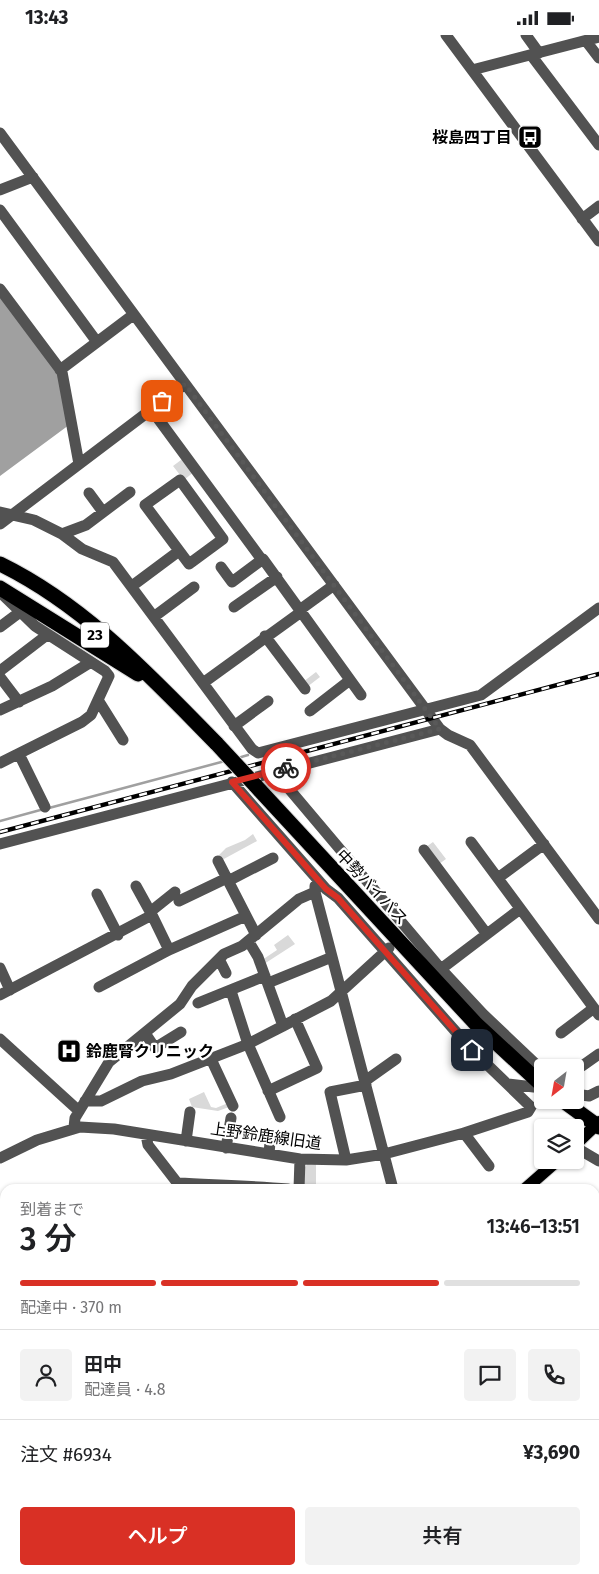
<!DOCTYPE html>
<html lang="ja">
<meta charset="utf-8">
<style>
body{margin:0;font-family:"Fira Sans","Noto Sans JP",sans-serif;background:#f2f2f2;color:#202124;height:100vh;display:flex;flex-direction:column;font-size:19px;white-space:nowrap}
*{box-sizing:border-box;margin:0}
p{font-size:16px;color:#757577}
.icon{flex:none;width:28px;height:28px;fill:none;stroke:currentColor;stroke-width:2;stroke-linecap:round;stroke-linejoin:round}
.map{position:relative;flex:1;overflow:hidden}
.sheet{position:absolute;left:0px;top:1149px;width:600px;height:391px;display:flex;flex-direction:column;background:#fff;border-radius:15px 15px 0 0;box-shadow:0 1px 4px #0004}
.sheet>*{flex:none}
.needle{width:32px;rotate:211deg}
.buttons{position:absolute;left:534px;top:1024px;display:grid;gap:10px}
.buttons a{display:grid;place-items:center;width:50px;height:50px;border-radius:5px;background:#fff;box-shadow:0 1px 4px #0004;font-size:25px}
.pin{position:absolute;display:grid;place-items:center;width:42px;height:42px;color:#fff;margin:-21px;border-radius:10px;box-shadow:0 2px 8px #0006}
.courier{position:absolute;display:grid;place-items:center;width:50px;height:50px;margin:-25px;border:4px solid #d93025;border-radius:50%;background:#fff;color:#222;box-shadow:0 1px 6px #0007}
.overview em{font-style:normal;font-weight:600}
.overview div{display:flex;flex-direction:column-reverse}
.overview{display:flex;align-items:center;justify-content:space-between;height:85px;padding:0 20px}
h1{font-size:32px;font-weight:600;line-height:38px}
.bar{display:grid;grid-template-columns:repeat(4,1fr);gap:8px 5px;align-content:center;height:60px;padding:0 20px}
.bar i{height:6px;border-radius:4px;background:#e0e0e0}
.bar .on{background:#d93025}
.bar p{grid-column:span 4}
.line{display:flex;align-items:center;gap:12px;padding:0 20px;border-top:1px solid #e0e0e0}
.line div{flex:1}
.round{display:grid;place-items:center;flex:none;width:52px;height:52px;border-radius:5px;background:#f2f2f2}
.primary-button{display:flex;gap:10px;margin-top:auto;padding:10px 20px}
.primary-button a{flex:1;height:58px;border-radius:5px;background:#d93025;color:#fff;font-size:20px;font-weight:600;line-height:58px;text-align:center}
.primary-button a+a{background:#f2f2f2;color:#202124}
.status{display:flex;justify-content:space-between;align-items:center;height:35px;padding:0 25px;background:#fff;direction:ltr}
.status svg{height:14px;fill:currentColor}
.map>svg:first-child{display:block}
.green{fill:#d9d9d9}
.water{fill:#a0a0a0}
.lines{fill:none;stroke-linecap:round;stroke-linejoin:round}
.stream{stroke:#a0a0a0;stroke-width:2.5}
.major-casing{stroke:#dbdbdb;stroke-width:14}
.highway-casing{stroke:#dbdbdb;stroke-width:17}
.minor{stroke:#525252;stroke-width:11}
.major{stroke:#000;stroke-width:12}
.highway{stroke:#000;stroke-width:15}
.rail-casing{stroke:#000;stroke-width:4.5}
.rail{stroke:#fff;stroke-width:2.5;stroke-dasharray:8;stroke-linecap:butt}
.highway-bridge-casing{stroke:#dbdbdb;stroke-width:17;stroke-linecap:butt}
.highway-bridge{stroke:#000;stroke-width:15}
.done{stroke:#595959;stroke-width:5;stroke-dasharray:0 9}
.route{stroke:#d93025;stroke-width:6}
.labels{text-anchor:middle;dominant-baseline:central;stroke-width:4.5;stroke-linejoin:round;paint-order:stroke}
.shield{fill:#fff;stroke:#4c4c4c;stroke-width:1}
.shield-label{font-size:15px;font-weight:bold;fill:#000}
.poi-label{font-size:16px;font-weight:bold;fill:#000;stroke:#fff;text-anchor:end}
.street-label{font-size:16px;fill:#000;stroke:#fff}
</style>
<div class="status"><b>13:43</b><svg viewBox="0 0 49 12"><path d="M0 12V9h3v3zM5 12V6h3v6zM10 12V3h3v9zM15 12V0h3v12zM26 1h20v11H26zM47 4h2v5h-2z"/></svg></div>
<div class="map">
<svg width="599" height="1539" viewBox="0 0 599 1539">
<rect width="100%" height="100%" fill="#fff"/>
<path class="green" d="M185 422 195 436 184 445 173 431Z
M316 637 320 642 307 652 303 647Z
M253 799 257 806 222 825 219 820 226 813 245 805Z
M433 807 446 824 439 829 426 812Z
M288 900 295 909 264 929 262 925 277 915 274 910Z
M204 1057 211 1072 216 1073 228 1068 229 1072 218 1076 192 1072 189 1064Z
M308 1128 316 1129V1154H302L303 1135Z"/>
<path class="water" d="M0 261 58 339 69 390 0 441Z
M595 1259 599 1260V1403L595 1406Z"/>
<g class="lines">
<path class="stream" d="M238 723 248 720
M49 773 225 726
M0 786 44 774
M595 1198 599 1197
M334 1539 336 1535"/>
<g class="major-casing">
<path id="major" d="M575 1110 599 1087
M525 1154 558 1125
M193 1539 195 1535"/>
</g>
<g class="highway-casing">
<path id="highway" d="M0 529C86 571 151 642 217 709
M0 553 138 639
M255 750 476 989 542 1050
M562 1065 599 1092"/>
</g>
<path class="minor" d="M446 0 599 206
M526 0 539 18
M586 6 599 23
M531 20 599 110
M472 35 599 2
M0 98 440 694 448 700 470 710 599 884
M0 155 33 142
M0 175 97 307
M582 184 599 171
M0 254 62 337 79 429
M60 335 133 280
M151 374 262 525
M180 445 223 504 189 529 145 470Z
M89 458 103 477
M0 477 34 485 62 499 82 514 113 527 252 714 258 718 481 660 599 573
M0 489 185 349
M62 499 86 490 130 457
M221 532 232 547 263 524 361 660
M132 551 179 516
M234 572 277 542
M301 574 334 550
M155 581 194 552
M0 592 20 577
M265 601 305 654
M0 636 47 600
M0 642 19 667
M203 648 301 577
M98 665 123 705
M0 675 52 651 91 627
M310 676 350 645
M234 691 268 666
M19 719 45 772
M0 728 82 687 91 680 109 641 105 636 35 591 3 560
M274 736 441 934 483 979 542 1035
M471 807 599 980
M0 809 440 694
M424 815 486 898
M218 826 256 900
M498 843 544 809
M228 846 273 823
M136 851 152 880
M315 851V857L393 1154
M97 859 118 900
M179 866 227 843
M150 877 175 857
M249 907 258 922 283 991 331 966 389 913
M219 924 226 938
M0 933 10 955
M441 934 520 874
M268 948 332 922
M99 952 169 915 246 881
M231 956 248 1009 280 1082
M0 960 152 880 169 915
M198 968 265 941
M145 998 155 1013 181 997
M561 998 594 973
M0 1004 79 1076
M211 1024 233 1071
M582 1031 599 1019
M365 1046 396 1024
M508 1049 542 1053
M268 1056 317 1033 295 984
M575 1059 589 1061 599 1056
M85 1066H101L142 1046 171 1039 248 1009 283 991
M74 1092 75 1083 109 1027 180 969 192 951 224 919 242 911 299 864 315 857
M464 1098 489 1131
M146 1100 148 1110 182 1154
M268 1101 270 1107 269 1119
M186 1106 190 1077
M575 1112 599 1126
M226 1113 231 1083
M0 1123 37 1105 80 1092 114 1094 300 1124 346 1125 384 1119 464 1098 528 1077 531 1072 472 1015 338 863 326 854 232 747
M346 1125 330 1057 366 1050
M178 1148C215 1150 251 1151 288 1154
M299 1154 300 1124
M0 1296 5 1298
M0 1443 5 1438
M595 1472 599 1469
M531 1535 540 1539"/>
<use href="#major" class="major"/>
<use href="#highway" class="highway"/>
<g class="rail-casing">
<path id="rail" d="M0 797 599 639"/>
</g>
<use href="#rail" class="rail"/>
<g class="highway-bridge-casing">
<path id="highway-bridge" d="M217 709 255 750"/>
</g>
<use href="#highway-bridge" class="highway-bridge"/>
</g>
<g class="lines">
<path class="done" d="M162 366 185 349 440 694 286 733"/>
<path class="route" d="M286 733 232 747 326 854 338 863 472 1015"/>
</g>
<defs>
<g id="bus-square" transform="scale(1.25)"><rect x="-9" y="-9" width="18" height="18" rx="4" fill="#000" stroke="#fff"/><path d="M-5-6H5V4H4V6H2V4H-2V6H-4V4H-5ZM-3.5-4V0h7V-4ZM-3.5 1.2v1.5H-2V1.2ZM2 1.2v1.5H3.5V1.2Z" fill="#fff"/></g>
<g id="hospital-square" transform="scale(1.25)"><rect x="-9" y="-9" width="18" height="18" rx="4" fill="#000" stroke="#fff"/><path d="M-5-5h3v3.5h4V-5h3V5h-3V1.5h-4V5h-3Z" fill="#fff"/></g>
</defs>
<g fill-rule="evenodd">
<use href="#bus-square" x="530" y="102"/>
<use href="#hospital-square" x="69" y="1016"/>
</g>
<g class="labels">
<rect class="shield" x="81" y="587.5" width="28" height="25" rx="4"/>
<g class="shield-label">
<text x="95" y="600">23</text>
</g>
<g class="poi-label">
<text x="512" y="102">桜島四丁目</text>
<text x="86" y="1016" text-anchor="start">鈴鹿腎クリニック</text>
</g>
<g class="street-label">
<text transform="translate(372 852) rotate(47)">中勢バイパス</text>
<text transform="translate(266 1101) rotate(8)">上野鈴鹿線旧道</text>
</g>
</g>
</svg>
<div class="buttons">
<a><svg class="needle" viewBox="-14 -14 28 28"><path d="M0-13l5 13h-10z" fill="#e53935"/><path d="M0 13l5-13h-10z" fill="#757577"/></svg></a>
<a><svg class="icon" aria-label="layers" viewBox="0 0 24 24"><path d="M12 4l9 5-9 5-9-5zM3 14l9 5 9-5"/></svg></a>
</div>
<div class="pin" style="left:162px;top:366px;background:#ea580c"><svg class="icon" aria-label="bag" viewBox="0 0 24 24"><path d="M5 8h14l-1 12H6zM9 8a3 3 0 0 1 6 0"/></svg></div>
<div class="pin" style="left:472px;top:1015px;background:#1f2937"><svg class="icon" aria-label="home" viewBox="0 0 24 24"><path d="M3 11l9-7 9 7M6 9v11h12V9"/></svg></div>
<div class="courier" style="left:286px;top:733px"><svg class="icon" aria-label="bike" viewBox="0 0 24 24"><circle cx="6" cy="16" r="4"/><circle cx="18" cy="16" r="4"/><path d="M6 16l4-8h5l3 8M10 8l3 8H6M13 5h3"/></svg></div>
<section class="sheet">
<div class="overview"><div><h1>3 分</h1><p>到着まで</p></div><em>13:46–13:51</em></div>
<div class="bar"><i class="on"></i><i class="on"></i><i class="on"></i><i></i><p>配達中 · 370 m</p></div>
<div class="line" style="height:90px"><a class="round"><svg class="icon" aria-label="person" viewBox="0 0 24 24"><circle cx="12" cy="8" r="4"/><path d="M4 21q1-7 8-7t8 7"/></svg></a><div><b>田中</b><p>配達員 · 4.8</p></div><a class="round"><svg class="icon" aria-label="chat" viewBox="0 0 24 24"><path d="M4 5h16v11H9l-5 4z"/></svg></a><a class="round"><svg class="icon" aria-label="phone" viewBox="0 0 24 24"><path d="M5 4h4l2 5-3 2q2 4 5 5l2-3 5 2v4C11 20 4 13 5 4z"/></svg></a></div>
<div class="line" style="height:65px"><div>注文 #6934</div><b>¥3,690</b></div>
<div class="primary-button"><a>ヘルプ</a><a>共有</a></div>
</section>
</div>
